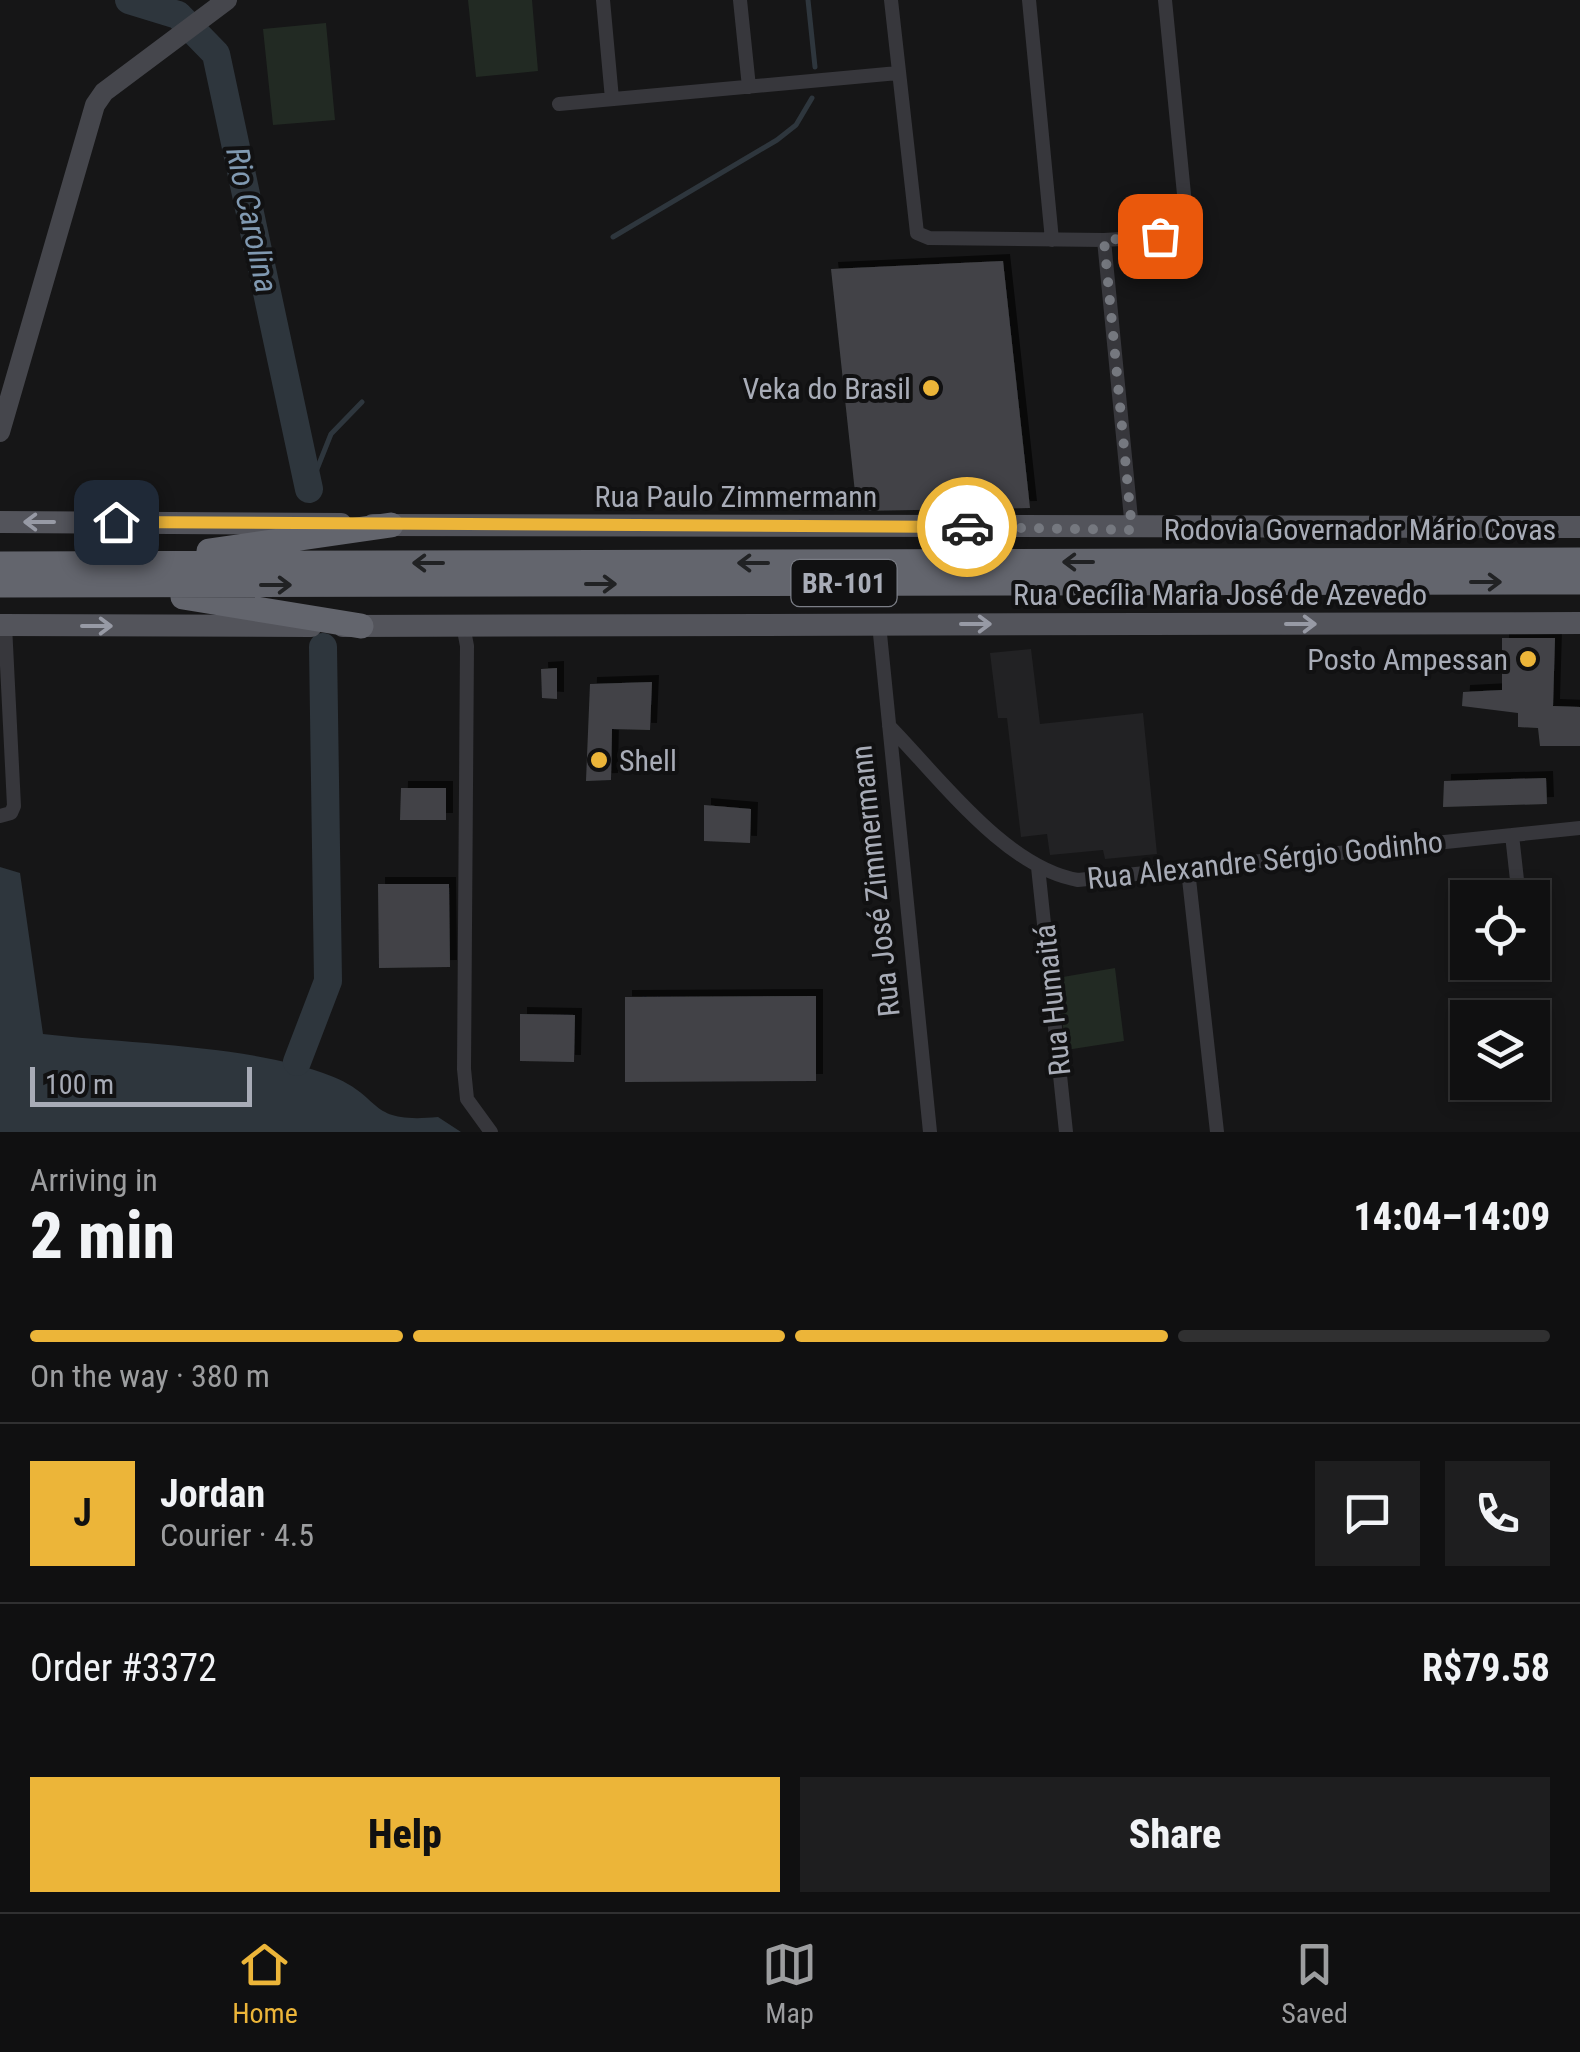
<!DOCTYPE html>
<meta charset="utf-8">
<style>
body{margin:0;font-family:"Roboto Condensed",sans-serif;background:#1e1e1f;color:#f1f3f6;height:100vh;display:flex;flex-direction:column;font-size:38px;white-space:nowrap}
*{box-sizing:border-box;margin:0}
p{font-size:32px;color:#9c9d9f}
.icon{flex:none;width:55px;height:55px;fill:none;stroke:currentColor;stroke-width:2;stroke-linecap:round;stroke-linejoin:round}
.map{position:relative;height:1132px;overflow:hidden}
.drawer{display:flex;flex-direction:column;background:#101011;flex:1}
.drawer>*{flex:none}
.buttons{position:absolute;left:1450px;top:880px;display:grid;gap:20px}
.buttons a{display:grid;place-items:center;width:100px;height:100px;border-radius:0px;background:#101011;box-shadow:0 5px 15px #0003,0 0 0 2px #303031;font-size:50px}
.scale{position:absolute;left:30px;bottom:25px;width:222px;box-sizing:border-box;padding-left:10px;border:5px solid #a8acb7;border-top:0;font-size:28px;line-height:35px;white-space:nowrap;color:#a8acb7;-webkit-text-stroke:8px #111112;paint-order:stroke}
.pin{position:absolute;display:grid;place-items:center;width:85px;height:85px;color:#fff;margin:-42px;border-radius:20px;box-shadow:0 5px 15px #0006}
.courier{position:absolute;display:grid;place-items:center;width:100px;height:100px;margin:-50px;border:8px solid #ecb539;border-radius:50%;background:#fff;color:#222;box-shadow:0 2px 12px #0007}
.headline em{font-style:normal;font-weight:800}
.headline div{display:flex;flex-direction:column-reverse}
.headline{display:flex;align-items:center;justify-content:space-between;height:170px;padding:0 30px}
h1{font-size:65px;font-weight:800;line-height:75px}
.bar{display:grid;grid-template-columns:repeat(4,1fr);gap:15px 10px;align-content:center;height:120px;padding:0 30px}
.bar i{height:12px;border-radius:8px;background:#303031}
.bar .selected{background:#ecb539}
.bar p{grid-column:span 4}
.line{display:flex;align-items:center;gap:25px;padding:0 30px;border-top:2px solid #303031}
.line div{flex:1}
.round{display:grid;place-items:center;flex:none;width:105px;height:105px;border-radius:0px;background:#1e1e1f}
.primary-button{display:flex;gap:20px;margin-top:auto;padding:20px 30px}
.primary-button a{flex:1;height:115px;border-radius:0px;background:#ecb539;color:#111;font-size:40px;font-weight:800;line-height:115px;text-align:center}
.primary-button a+a{background:#1e1e1f;color:#f1f3f6}
.menu{display:flex;justify-content:space-around;align-items:center;height:140px;border-top:2px solid #303031;background:#101011;font-size:28px;color:#9c9d9f}
.menu a{display:grid;justify-items:center;gap:5px}
.menu .selected{color:#ecb539}
.map>svg:first-child{display:block}
.built{fill:#222224}
.green{fill:#222a23}
.water{fill:#2e363d}
.lines{fill:none;stroke-linecap:round;stroke-linejoin:round}
.stream{stroke:#2e363d;stroke-width:5}
.river{stroke:#2e363d;stroke-width:28}
.building{fill:#424347;filter:url(#shadow)}
.street{stroke:#37373c;stroke-width:14}
.secondary{stroke:#45464c;stroke-width:20}
.primary{stroke:#53545b;stroke-width:22}
.highway{stroke:#63656d;stroke-width:25}
.oneway{stroke:#979aa5}
.oneway2{stroke:#212224}
.done{stroke:#75787f;stroke-width:10;stroke-dasharray:0 18}
.route{stroke:#ecb539;stroke-width:12}
.poi-dot{fill:#ecb539;stroke:#111112;stroke-width:4}
.labels{text-anchor:middle;dominant-baseline:central;stroke-width:8;stroke-linejoin:round;paint-order:stroke}
.shield{fill:#111112;stroke:#7b7e86;stroke-width:2.5}
.shield-label{font-size:28px;font-weight:bold;fill:#a8acb7}
.poi-label{font-size:30px;fill:#a8acb7;stroke:#111112;text-anchor:end}
.street-label{font-size:30px;fill:#a8acb7;stroke:#111112}
.water-label{font-size:32px;font-style:italic;fill:#8099b1;stroke:#111112}
</style>
<div class="map">
<svg width="1580" height="1132" viewBox="0 0 1580 1132">
<defs>
<filter id="shadow"><feDropShadow dx="7" dy="-7" stdDeviation="0" flood-color="#0009"/></filter>
</defs>
<rect width="100%" height="100%" fill="#161617"/>
<path class="built" d="M1031 649 1040 724 1143 713 1157 854 1105 859 1103 850 1050 855 1047 834 1021 837 1007 718H998L990 653Z"/>
<path class="green" d="M468 0H532L538 71 476 77Z
M326 23 335 120 273 125 263 29Z
M1115 968 1124 1041 1066 1050 1057 978Z"/>
<path class="water" d="M0 867 20 873 43 1034C129 1044 254 1045 331 1076 385 1097 365 1124 438 1117L461 1132H0Z"/>
<g class="lines">
<path class="stream" d="M808 0 815 67
M613 237 777 140 796 125 812 98
M309 489 331 434 362 402"/>
<path class="river" d="M129 0 178 15 216 54 309 489
M297 1062 328 981 323 647"/>
</g>
<path class="building" d="M1003 261 1030 508 857 511 831 269Z
M1502 638H1555L1553 706 1580 707V746H1540L1538 728 1518 727V713L1462 706 1463 692 1502 690Z
M557 668V699L542 698 541 669Z
M652 682 650 730 612 729 611 780 586 781 590 684Z
M1546 778 1547 804 1443 807 1444 781Z
M401 788H446V820H400Z
M704 805 751 809 750 843 704 841Z
M378 884H449L450 967 379 968Z
M816 996V1081L625 1082V997Z
M520 1014 575 1015 574 1062 520 1061Z"/>
<g class="lines">
<path class="street" d="M603 0 612 99
M740 0 749 87
M891 0 917 233 929 238 1104 240 1188 235 1165 0
M1029 0 1052 240
M559 104 898 73
M1104 240 1132 529
M879 624 930 1132
M463 625 467 646 464 1069 467 1099 491 1132
M889 726C939 777 1006 868 1078 880L1580 828
M0 816 11 813 14 806 5 625
M1512 835 1519 898
M1038 867 1066 1132
M1188 870 1217 1132"/>
<path class="secondary" d="M0 432 95 105 104 92 227 0"/>
<path class="primary" d="M0 522 341 524
M373 525 1580 527
M0 625 311 626
M343 626 1580 623"/>
<path class="highway" d="M209 551 391 525
M0 564 1580 560
M0 585 1580 582
M183 597 361 626"/>
</g>
<defs><path id="oneway-shaft" d="M-6 0H5M1.5-3L5.5 0L1.5 3" fill="none" stroke-width="1.6" stroke-linecap="round" stroke-linejoin="round" transform="scale(2.5)"/></defs>
<g class="oneway">
<use href="#oneway-shaft" transform="translate(39 522) rotate(-180)"/>
<use href="#oneway-shaft" transform="translate(976 624)"/>
<use href="#oneway-shaft" transform="translate(1301 624)"/>
<use href="#oneway-shaft" transform="translate(97 626)"/>
</g>
<g class="oneway2">
<use href="#oneway-shaft" transform="translate(1078 562) rotate(180)"/>
<use href="#oneway-shaft" transform="translate(428 563) rotate(180)"/>
<use href="#oneway-shaft" transform="translate(753 563) rotate(180)"/>
<use href="#oneway-shaft" transform="translate(1486 582)"/>
<use href="#oneway-shaft" transform="translate(601 584)"/>
<use href="#oneway-shaft" transform="translate(276 585)"/>
</g>
<g class="lines">
<path class="done" d="M967 527 1132 530 1104 240 1160 236"/>
<path class="route" d="M116 522 967 527"/>
</g>
<g class="poi-dot">
<circle cx="931" cy="388" r="10"/>
<circle cx="1528" cy="659" r="10"/>
<circle cx="599" cy="760" r="10"/>
</g>
<g class="labels">
<rect class="shield" x="791.5" y="560" width="105" height="46" rx="8"/>
<g class="shield-label">
<text x="844" y="583">BR-101</text>
</g>
<g class="poi-label">
<text x="911" y="388">Veka do Brasil</text>
<text x="1508" y="659">Posto Ampessan</text>
<text x="619" y="760" text-anchor="start">Shell</text>
</g>
<g class="street-label">
<text x="736" y="496">Rua Paulo Zimmermann</text>
<text x="1360" y="529">Rodovia Governador Mário Covas</text>
<text x="1220" y="594">Rua Cecília Maria José de Azevedo</text>
<text transform="translate(1265 860) rotate(-6)">Rua Alexandre Sérgio Godinho</text>
<text transform="translate(875 881) rotate(-96)">Rua José Zimmermann</text>
<text transform="translate(1052 1000) rotate(-96)">Rua Humaitá</text>
</g>
<g class="water-label">
<text transform="translate(252 220) rotate(78)">Rio Carolina</text>
</g>
</g>
</svg>
<div class="buttons">
<a><svg class="icon" aria-label="locate" viewBox="0 0 24 24"><circle cx="12" cy="12" r="6"/><path d="M12 2v4M12 18v4M2 12h4M18 12h4"/></svg></a>
<a><svg class="icon" aria-label="layers" viewBox="0 0 24 24"><path d="M12 4l9 5-9 5-9-5zM3 14l9 5 9-5"/></svg></a>
</div>
<div class="scale">100 m</div>
<div class="pin" style="left:1160px;top:236px;background:#ea580c"><svg class="icon" aria-label="bag" viewBox="0 0 24 24"><path d="M5 8h14l-1 12H6zM9 8a3 3 0 0 1 6 0"/></svg></div>
<div class="pin" style="left:116px;top:522px;background:#1f2937"><svg class="icon" aria-label="home" viewBox="0 0 24 24"><path d="M3 11l9-7 9 7M6 9v11h12V9"/></svg></div>
<div class="courier" style="left:967px;top:527px"><svg class="icon" aria-label="car" viewBox="0 0 24 24"><path d="M5 17H2v-5l4-1 3-4h7l3 4 3 1v5h-3M9 17h6M6 11h13"/><circle cx="7" cy="17" r="2"/><circle cx="17" cy="17" r="2"/></svg></div>
</div>
<section class="drawer">
<div class="headline"><div><h1>2 min</h1><p>Arriving in</p></div><em>14:04–14:09</em></div>
<div class="bar"><i class="selected"></i><i class="selected"></i><i class="selected"></i><i></i><p>On the way · 380 m</p></div>
<div class="line" style="height:180px"><b class="round" style="background:#ecb539;color:#111">J</b><div><b>Jordan</b><p>Courier · 4.5</p></div><a class="round"><svg class="icon" aria-label="chat" viewBox="0 0 24 24"><path d="M4 5h16v11H9l-5 4z"/></svg></a><a class="round"><svg class="icon" aria-label="phone" viewBox="0 0 24 24"><path d="M5 4h4l2 5-3 2q2 4 5 5l2-3 5 2v4C11 20 4 13 5 4z"/></svg></a></div>
<div class="line" style="height:130px"><div>Order #3372</div><b>R$79.58</b></div>
<div class="primary-button"><a>Help</a><a>Share</a></div>
</section>
<nav class="menu">
<a class="selected"><svg class="icon" aria-label="home" viewBox="0 0 24 24"><path d="M3 11l9-7 9 7M6 9v11h12V9"/></svg>Home</a>
<a><svg class="icon" aria-label="map" viewBox="0 0 24 24"><path d="M3 6l6-2 6 2 6-2v14l-6 2-6-2-6 2zM9 4v14M15 6v14"/></svg>Map</a>
<a><svg class="icon" aria-label="saved" viewBox="0 0 24 24"><path d="M7 4h10v16l-5-4-5 4z"/></svg>Saved</a>
</nav>
